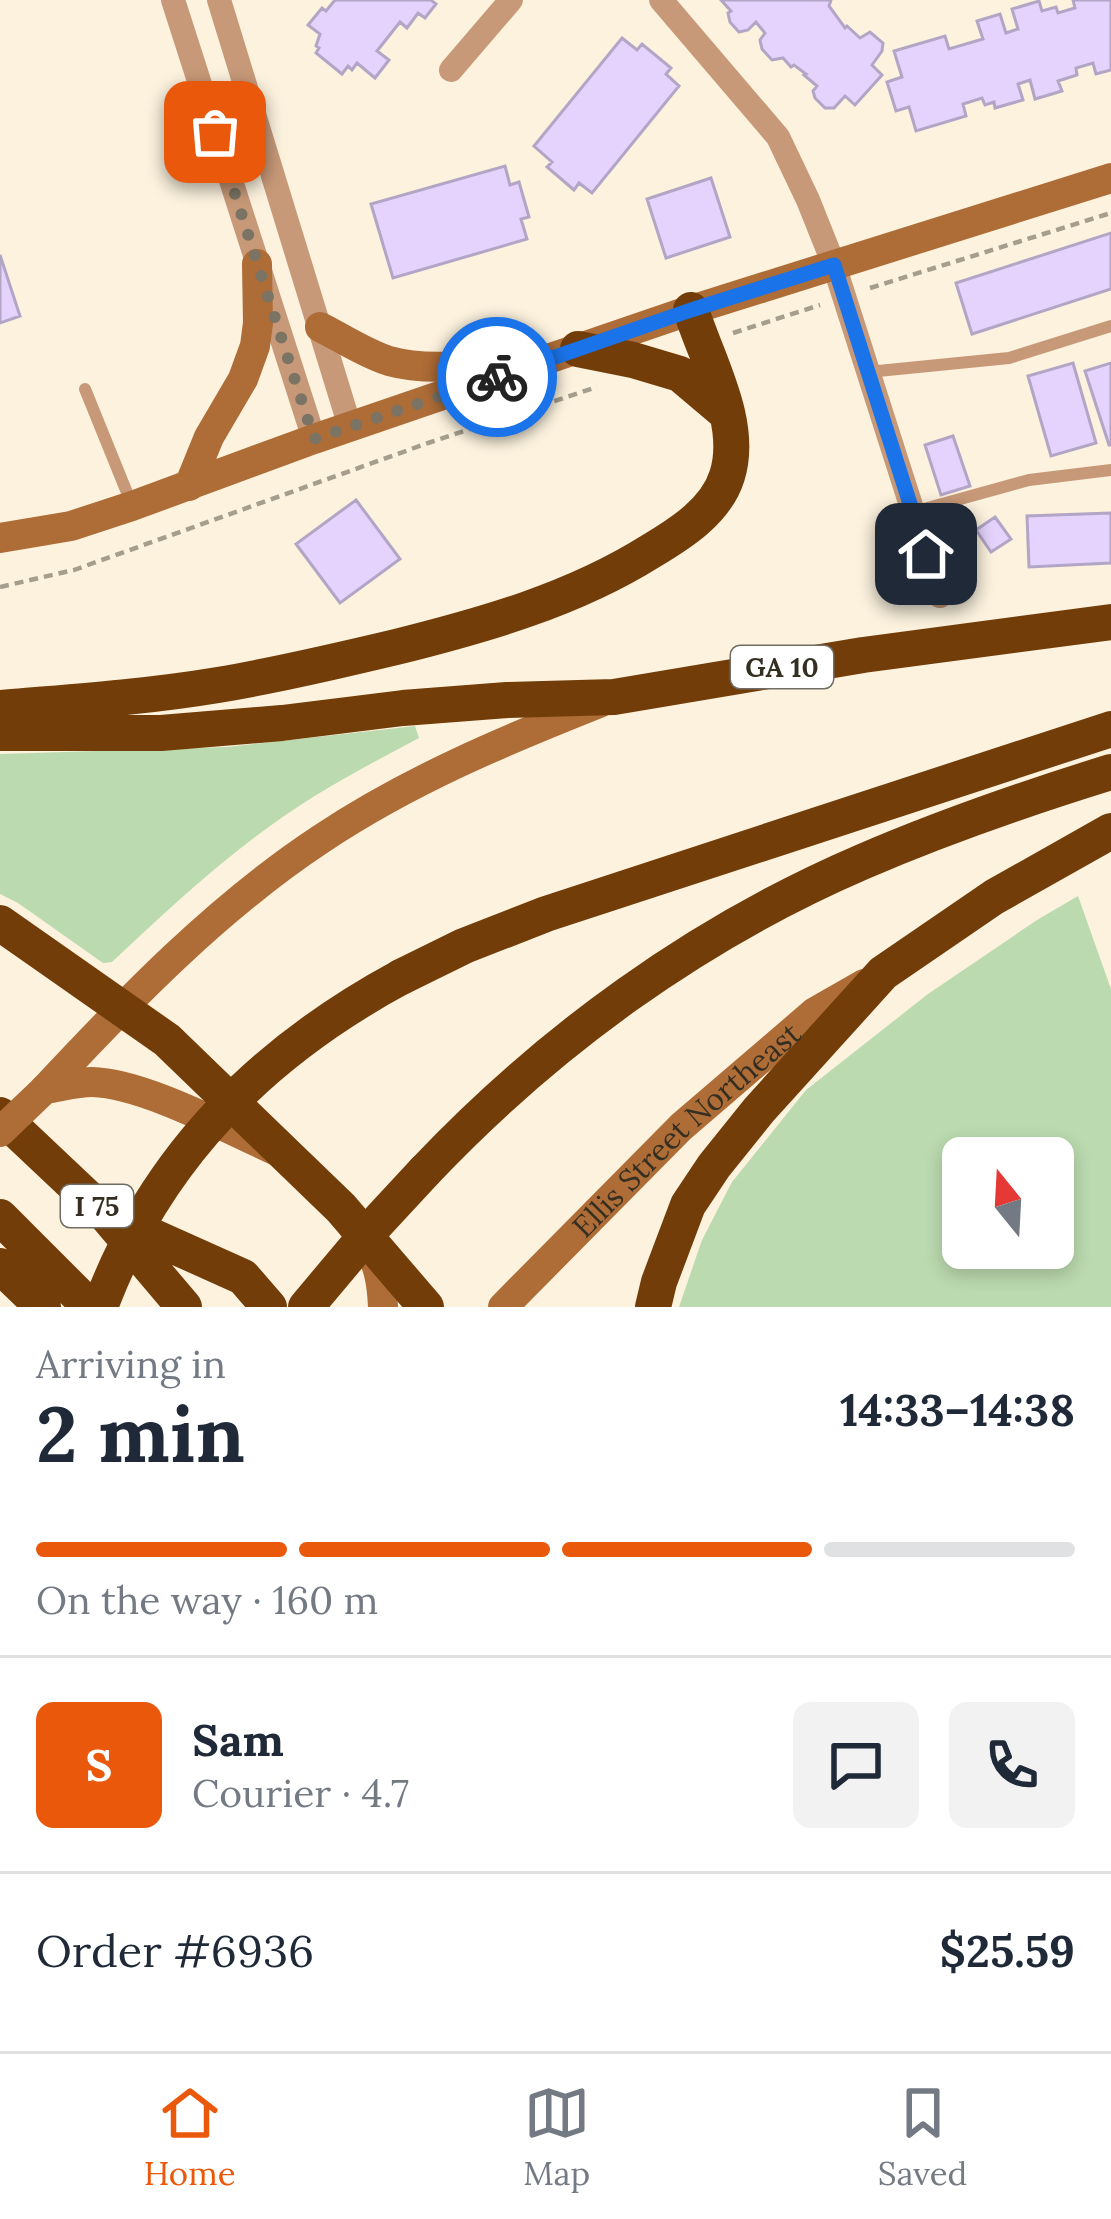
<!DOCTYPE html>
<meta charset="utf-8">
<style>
body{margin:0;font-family:Lora,serif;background:#f2f2f3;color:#1f2937;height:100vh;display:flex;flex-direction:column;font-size:45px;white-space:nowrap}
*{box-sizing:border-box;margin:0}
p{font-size:39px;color:#747a83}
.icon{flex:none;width:66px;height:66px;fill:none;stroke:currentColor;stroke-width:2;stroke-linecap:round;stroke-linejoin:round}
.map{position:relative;height:1307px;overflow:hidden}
.drawer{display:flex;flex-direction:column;background:#fff;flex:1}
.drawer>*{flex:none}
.needle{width:78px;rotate:342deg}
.tools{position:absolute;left:942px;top:1137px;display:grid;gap:24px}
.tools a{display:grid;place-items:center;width:132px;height:132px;border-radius:18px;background:#fff;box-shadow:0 6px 18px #0003;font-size:60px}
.pin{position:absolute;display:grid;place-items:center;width:102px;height:102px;color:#fff;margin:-51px;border-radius:24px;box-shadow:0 6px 18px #0006}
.courier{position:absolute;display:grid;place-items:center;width:120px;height:120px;margin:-60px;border:9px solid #1a73e8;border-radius:50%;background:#fff;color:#222;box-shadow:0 3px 15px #0007}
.head em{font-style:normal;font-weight:700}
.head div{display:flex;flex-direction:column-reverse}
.head{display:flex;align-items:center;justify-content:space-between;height:204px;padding:0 36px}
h1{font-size:78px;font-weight:700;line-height:90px}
.bar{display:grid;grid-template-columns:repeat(4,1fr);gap:18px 12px;align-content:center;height:144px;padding:0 36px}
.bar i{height:15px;border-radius:9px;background:#e0e1e3}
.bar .current{background:#ea580c}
.bar p{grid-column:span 4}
.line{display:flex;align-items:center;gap:30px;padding:0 36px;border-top:3px solid #e0e1e3}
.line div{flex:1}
.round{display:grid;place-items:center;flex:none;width:126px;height:126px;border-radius:18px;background:#f2f2f3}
.menu{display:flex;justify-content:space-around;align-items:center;height:168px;border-top:3px solid #e0e1e3;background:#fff;font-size:33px;color:#747a83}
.menu a{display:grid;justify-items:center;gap:6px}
.menu .current{color:#ea580c}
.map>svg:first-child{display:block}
.green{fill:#bbdaaf;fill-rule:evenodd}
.building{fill:#e5d3fd;stroke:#b2a5c5;stroke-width:3}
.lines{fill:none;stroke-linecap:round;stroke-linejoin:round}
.path{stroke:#a69e8d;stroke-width:4.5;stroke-dasharray:9 6;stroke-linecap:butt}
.lane{stroke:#c79978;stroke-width:12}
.street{stroke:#c79978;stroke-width:24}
.secondary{stroke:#ae6c37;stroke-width:30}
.highway{stroke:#723d09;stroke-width:36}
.secondary-bridge{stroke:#ae6c37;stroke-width:30}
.highway-bridge{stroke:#723d09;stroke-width:36}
.done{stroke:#7b7364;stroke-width:12;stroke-dasharray:0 21.6}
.route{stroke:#1a73e8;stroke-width:15}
.labels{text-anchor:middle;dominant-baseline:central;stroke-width:9;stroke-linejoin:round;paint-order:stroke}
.shield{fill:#fff;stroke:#726d64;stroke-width:3}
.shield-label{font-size:27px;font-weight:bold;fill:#352f22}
.street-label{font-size:30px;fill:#352f22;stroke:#fff}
</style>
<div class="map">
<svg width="1111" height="1307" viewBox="0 0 1111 1307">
<rect width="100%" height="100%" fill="#fcf2de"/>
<path class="green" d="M415 726 419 738C383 757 347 776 313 797 239 843 175 903 112 962L103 963 18 903 0 894V754L227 747Z
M1078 896 1111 989V1307H679L702 1240 732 1182 806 1090 928 994 1037 920ZM963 1158H1053V1248H963Z"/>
<path class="building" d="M335 0H431L436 4 425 18 418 13 407 28 400 22 377 51 389 60 375 78 357 63 352 70 348 66 342 74 316 53 319 48 316 46 320 34 308 25 322 8 326 11Z
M721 0H831L829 6 845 28 847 26 860 38 870 32 883 43 882 51 872 65 882 75 855 105 845 96 834 108H825L815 98 813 91 817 86 804 75 806 74 794 65 791 67 783 58 772 60 762 49 760 40 765 33 756 22 748 30 739 32 730 22 728 13 731 11Z
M1073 0H1111V70L1096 74 1093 63 1076 68 1077 75 1058 81 1062 91 1035 99 1030 80 1018 84 1023 100 995 108 994 102 985 105 982 98 963 104 966 116 916 131 909 107 896 111 887 82 902 77 894 51 945 36 949 49 983 39 977 21 1000 14 1006 33 1018 29 1012 9 1039 1 1042 11 1056 7 1058 13 1075 8Z
M622 38 637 50 642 44 671 68 666 74 679 86 592 193 579 183 574 190 547 167 552 162 534 146Z
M505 166 510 185 519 182 529 217 521 219 527 239 393 278 371 204Z
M711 178 730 237 666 258 647 199Z
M1111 233V289L972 334 956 283Z
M0 255 20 316 0 323Z
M1073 363 1096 443 1051 456 1028 376Z
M1111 363V445H1109L1085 371Z
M953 436 970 486 941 495 925 445Z
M356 500 400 559 340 603 296 544Z
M1111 513V563L1029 567 1027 516Z
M995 517 1011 539 991 552 976 530Z"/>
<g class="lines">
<path class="path" d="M870 288 1111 213
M733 333 820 305
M0 587 74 570 428 443 597 387"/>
<path class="lane" d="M868 372 1009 358 1111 326
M85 389 132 505
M913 512 1029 480 1111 470"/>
<path class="street" d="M173 0 314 439
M219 0 350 427
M661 0 778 137 808 200 834 265 940 596
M451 70 511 0"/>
<g class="secondary">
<path d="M320 327C342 338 366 354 389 361 425 371 468 366 505 361"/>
<path d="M189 486 209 437 243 379 255 346 258 323 257 264"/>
<path d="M0 538 71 526 132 506 314 439 691 310 1111 178"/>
<path d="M45 1089C129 999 218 907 321 839 408 781 503 741 599 703"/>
<path d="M45 1089C60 1087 76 1082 92 1082 143 1083 228 1129 277 1151"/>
<path d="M366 1244C379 1263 382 1284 383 1307"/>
<path id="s1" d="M503 1307 681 1127 815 1012 864 984"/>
</g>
<path class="highway" d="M578 349 633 360 680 374 725 412
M0 708C73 702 146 697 218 685 278 675 337 661 396 647 484 625 573 600 651 551 681 533 716 511 727 476 744 423 707 361 691 310
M0 733H161L282 723 403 708 507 700 614 697 863 655 1111 622
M0 923 167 1040 341 1208 426 1307
M401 977 464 946 546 914 1111 729
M0 1115 107 1216 184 1307
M425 1171C548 1041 697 933 862 862 943 827 1027 798 1111 772
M0 1217 90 1307
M118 1221 243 1277 269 1307
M0 1266 43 1307
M653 1307 659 1282 688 1205 714 1166 759 1110 883 973 994 897 1111 831"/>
<path class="secondary-bridge" d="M0 1132 45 1089"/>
<path class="highway-bridge" d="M100 1307C156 1157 262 1052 401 977
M306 1307 374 1226 425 1171"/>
</g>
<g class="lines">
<path class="done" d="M215 132 314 439 497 377"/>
<path class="route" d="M497 377 691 310 834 265 926 554"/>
</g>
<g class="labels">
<g class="shield">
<rect x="731" y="646" width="102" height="42" rx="9"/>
<rect x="61" y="1185" width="72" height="42" rx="9"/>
</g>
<g class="shield-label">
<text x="782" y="667">GA 10</text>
<text x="97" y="1206">I 75</text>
</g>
<g class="street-label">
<text stroke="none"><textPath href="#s1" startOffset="255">Ellis Street Northeast</textPath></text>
</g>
</g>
</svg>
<div class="tools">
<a><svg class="needle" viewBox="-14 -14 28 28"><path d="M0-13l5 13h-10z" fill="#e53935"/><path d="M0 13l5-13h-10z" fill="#747a83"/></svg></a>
</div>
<div class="pin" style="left:215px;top:132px;background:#ea580c"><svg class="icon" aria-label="bag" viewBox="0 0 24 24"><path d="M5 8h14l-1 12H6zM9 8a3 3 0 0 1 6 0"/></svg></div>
<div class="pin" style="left:926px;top:554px;background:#1f2937"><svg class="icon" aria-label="home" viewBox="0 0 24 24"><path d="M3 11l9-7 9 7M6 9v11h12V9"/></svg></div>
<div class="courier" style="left:497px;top:377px"><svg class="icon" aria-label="bike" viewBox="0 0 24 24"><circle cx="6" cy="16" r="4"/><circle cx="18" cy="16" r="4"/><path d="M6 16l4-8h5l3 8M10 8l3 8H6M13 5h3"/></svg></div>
</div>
<section class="drawer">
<div class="head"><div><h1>2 min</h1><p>Arriving in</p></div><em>14:33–14:38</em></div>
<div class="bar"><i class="current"></i><i class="current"></i><i class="current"></i><i></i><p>On the way · 160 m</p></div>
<div class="line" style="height:216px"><b class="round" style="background:#ea580c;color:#fff">S</b><div><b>Sam</b><p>Courier · 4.7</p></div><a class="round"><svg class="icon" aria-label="chat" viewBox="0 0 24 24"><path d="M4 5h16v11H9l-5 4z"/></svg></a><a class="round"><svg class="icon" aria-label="phone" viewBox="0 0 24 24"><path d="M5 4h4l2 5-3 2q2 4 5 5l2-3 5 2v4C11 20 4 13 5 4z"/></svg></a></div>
<div class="line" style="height:156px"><div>Order #6936</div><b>$25.59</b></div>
</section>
<nav class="menu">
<a class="current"><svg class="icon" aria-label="home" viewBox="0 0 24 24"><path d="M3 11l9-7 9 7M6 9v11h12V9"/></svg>Home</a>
<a><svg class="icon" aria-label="map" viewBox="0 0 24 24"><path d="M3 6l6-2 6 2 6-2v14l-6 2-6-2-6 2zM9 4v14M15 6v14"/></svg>Map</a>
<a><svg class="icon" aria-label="saved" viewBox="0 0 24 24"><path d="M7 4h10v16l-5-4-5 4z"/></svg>Saved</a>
</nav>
